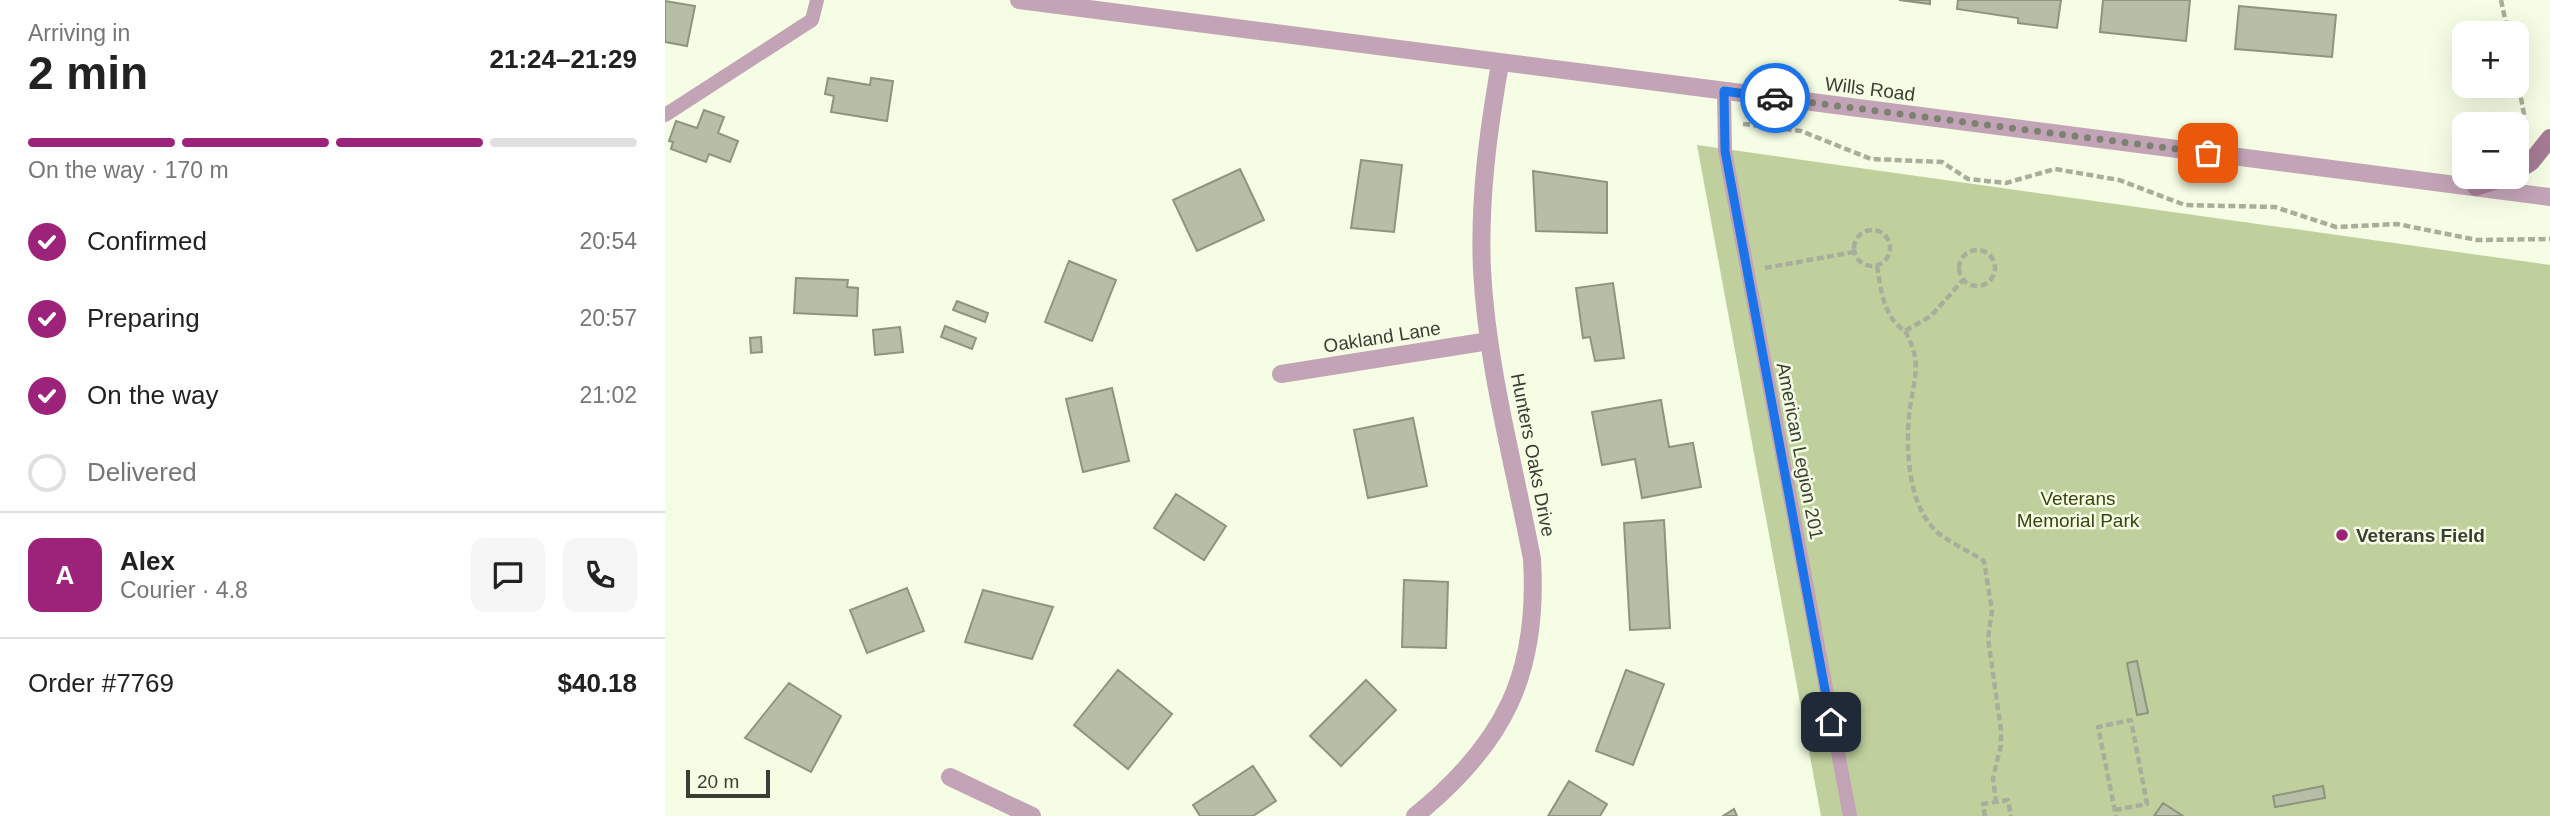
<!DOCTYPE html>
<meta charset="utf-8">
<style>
body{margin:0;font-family:Helvetica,sans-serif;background:#f6f6f6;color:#222;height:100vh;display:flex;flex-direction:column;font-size:26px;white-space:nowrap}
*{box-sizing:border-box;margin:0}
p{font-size:23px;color:#767676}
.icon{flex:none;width:38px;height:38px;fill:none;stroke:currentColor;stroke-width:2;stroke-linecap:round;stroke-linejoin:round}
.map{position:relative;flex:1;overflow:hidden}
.details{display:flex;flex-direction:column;background:#fff;width:665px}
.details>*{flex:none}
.fabs{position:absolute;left:1787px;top:21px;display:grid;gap:14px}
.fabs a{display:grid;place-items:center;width:77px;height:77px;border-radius:14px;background:#fff;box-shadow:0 7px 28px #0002;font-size:35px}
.scale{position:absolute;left:21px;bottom:18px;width:84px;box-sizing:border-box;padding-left:7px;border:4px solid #3b3e34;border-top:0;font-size:19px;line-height:24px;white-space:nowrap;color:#3b3e34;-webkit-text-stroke:5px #f5fde4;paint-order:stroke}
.pin{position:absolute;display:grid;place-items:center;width:60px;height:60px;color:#fff;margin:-30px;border-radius:14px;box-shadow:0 4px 10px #0006}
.courier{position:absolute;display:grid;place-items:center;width:70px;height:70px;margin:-35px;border:5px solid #1a73e8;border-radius:50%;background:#fff;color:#222;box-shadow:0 2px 9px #0007}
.headline em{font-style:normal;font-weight:600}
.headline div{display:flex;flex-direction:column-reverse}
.headline{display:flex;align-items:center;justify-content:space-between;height:119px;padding:0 28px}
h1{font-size:46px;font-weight:600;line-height:52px}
.bar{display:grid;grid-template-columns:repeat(4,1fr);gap:10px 7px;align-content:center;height:84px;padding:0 28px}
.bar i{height:9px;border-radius:5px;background:#e0e0e0}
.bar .active{background:#9d227a}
.bar p{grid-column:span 4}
.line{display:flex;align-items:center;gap:18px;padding:0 28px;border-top:2px solid #e0e0e0}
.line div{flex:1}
.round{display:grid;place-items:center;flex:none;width:74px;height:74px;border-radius:14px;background:#f6f6f6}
ol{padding:0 28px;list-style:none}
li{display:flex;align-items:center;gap:21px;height:77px}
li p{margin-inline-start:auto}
li .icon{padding:7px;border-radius:50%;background:#9d227a;color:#fff;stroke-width:4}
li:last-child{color:#767676}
li i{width:38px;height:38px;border:4px solid #e0e0e0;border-radius:50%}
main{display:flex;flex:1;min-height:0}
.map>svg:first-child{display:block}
.green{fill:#c0d09d}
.building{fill:#b6bea6;stroke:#8d957e;stroke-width:2}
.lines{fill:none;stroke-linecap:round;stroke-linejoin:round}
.path{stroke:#a8ae9b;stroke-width:4.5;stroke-dasharray:7 3.5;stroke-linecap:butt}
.service{stroke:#c2a4b6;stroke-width:14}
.minor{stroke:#c2a4b6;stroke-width:18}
.tertiary{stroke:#c2a4b6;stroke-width:18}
.secondary{stroke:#a67b95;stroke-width:18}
.done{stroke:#7c8172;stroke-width:7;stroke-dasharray:0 12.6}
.route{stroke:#1a73e8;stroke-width:9}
.poi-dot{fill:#9d227a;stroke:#f5fde4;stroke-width:2.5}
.labels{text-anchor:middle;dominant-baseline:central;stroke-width:5;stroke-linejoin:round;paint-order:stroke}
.street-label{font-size:19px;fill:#3b3e34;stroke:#f5fde4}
.park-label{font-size:19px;fill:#384411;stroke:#f5fde4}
.poi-label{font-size:19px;font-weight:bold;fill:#3b3e34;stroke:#f5fde4;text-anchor:start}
</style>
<main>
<section class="details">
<div class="headline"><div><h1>2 min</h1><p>Arriving in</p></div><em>21:24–21:29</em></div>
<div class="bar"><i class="active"></i><i class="active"></i><i class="active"></i><i></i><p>On the way · 170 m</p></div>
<ol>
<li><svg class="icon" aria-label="check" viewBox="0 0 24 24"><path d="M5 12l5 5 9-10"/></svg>Confirmed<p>20:54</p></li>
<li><svg class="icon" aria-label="check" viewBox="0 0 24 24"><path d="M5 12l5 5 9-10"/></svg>Preparing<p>20:57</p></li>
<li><svg class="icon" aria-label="check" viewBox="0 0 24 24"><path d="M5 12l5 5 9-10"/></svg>On the way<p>21:02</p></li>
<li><i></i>Delivered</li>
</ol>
<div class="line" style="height:126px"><b class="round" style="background:#9d227a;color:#fff">A</b><div><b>Alex</b><p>Courier · 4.8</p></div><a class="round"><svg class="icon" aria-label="chat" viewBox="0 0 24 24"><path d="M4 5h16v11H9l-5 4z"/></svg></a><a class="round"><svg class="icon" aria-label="phone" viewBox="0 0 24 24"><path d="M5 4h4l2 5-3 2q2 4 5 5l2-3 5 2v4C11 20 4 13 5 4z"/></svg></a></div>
<div class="line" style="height:91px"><div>Order #7769</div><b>$40.18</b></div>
</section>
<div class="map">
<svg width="1885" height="816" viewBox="0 0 1885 816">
<rect width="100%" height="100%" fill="#f5fde4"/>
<path class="green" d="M1032 145 1885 265V816H1156Z"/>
<path class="building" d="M1234 0H1265V4Z
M1293 0H1396L1392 28 1353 23V18L1292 9Z
M1438 0H1525L1521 41 1435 32Z
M0 1 30 6 22 46 0 42Z
M1574 6 1671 15 1667 57 1570 49Z
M163 78 205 85 206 78 228 81 222 121 166 112 169 96 160 94Z
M39 110 59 117 53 133 73 141 65 162 44 154 41 162 6 149 8 142 4 141 11 121 32 128Z
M696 160 737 165 729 232 686 228Z
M575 169 599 220 532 251 508 200Z
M868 171 942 182V233L871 231Z
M404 261 451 280 427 341 380 322Z
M131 278 183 280 182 287 193 288 192 316 129 313Z
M948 283 959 358 930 361 925 337 918 338 911 288Z
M292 301 323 313 320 322 288 310Z
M280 326 311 338 307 349 276 337Z
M235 327 238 352 210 355 208 330Z
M96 337 97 352 86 353 85 338Z
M447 388 464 461 418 472 401 399Z
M996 400 1004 447 1028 443 1036 487 977 498 970 459 937 465 927 412Z
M748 418 762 486 703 498 689 430Z
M511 494 561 526 539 560 489 528Z
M999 520 1005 628 965 630 959 523Z
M739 580 783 582 781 648 737 647Z
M242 588 259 631 202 653 185 610Z
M318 590 388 607 367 659 300 642Z
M1472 661 1483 713 1472 715 1462 663Z
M453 670 507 714 463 769 409 725Z
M961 670 999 684 968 765 931 751Z
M701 680 731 710 676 766 645 736Z
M124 683 176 716 146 772 80 738Z
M588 766 611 801 588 816H535L528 805Z
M904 781 942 804 935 816H883Z
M1658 786 1660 798 1610 807 1608 796Z
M1498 803 1518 816H1489Z
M1069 809 1072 816H1058Z"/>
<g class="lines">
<path class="path" d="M1836 0 1843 33
M1852 77 1862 130
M1078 124 1136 131 1206 159 1277 162 1303 179 1341 183 1390 169 1454 180 1520 205 1610 207 1671 227 1732 224 1812 240 1885 239
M1189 248a18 18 0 1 1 36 0a18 18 0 1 1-36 0Z
M1294 268a18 18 0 1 1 36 0a18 18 0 1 1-36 0Z
M1212 266C1216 289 1218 317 1240 331L1266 316 1298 280
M1100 268 1189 252
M1240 331C1259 365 1248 379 1244 415 1241 450 1243 502 1269 529 1279 540 1306 552 1319 561L1327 611 1323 638 1336 730V745L1328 778 1331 802
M1450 810 1482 804 1466 720 1433 727 1451 816
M1320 816 1318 804 1343 800 1346 816"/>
<path class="service" d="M1059 91 1060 151 1185 816
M0 115 147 20 152 0"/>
<path class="minor" d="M616 374 824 341
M285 777 367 816
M750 816C839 744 874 674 867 559 849 464 822 367 817 270 814 200 823 132 835 64"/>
<path class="tertiary" d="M354 0 1885 197"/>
<path class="secondary" d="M1852 171 1866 162 1885 138
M1811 187 1841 177"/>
</g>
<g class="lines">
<path class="done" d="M1110 98 1543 153"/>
<path class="route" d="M1110 98 1059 91 1060 151 1166 722"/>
</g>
<circle class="poi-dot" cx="1677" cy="535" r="7"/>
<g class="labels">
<g class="street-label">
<text transform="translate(1205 89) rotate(7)">Wills Road</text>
<text transform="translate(717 337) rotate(-9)">Oakland Lane</text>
<text transform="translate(1135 451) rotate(79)">American Legion 201</text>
<text transform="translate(868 455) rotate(79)">Hunters Oaks Drive</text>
</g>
<g class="park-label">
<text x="1413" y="498">Veterans<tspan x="1413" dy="22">Memorial Park</tspan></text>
</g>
<g class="poi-label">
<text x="1691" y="535">Veterans Field</text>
</g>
</g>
</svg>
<div class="fabs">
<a>+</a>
<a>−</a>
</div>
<div class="scale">20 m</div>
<div class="pin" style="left:1543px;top:153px;background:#ea580c"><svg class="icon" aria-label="bag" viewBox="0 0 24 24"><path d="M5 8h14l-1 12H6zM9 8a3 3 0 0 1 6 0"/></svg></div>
<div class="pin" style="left:1166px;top:722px;background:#1f2937"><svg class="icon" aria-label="home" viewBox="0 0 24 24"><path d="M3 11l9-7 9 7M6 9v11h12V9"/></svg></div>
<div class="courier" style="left:1110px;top:98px"><svg class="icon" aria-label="car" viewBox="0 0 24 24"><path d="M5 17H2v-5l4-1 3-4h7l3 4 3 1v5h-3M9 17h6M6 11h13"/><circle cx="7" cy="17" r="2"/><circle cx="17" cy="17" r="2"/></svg></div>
</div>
</main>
